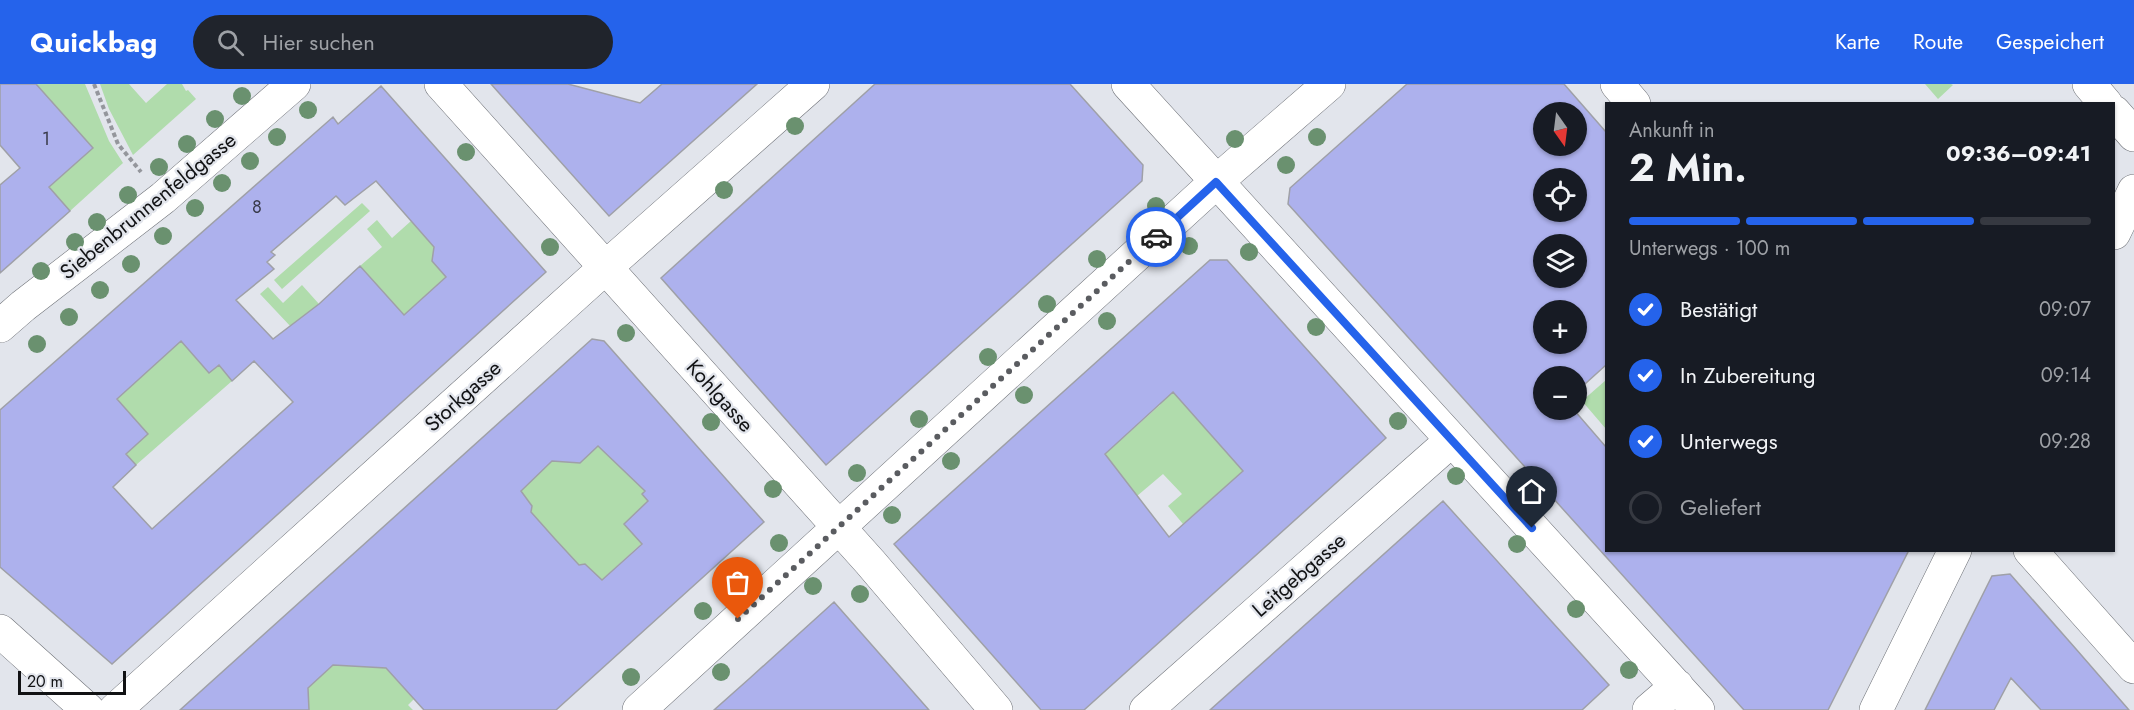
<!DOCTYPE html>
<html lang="de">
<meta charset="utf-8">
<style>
body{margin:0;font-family:Jost,sans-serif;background:#20242c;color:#f1f3f6;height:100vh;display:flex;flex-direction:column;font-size:22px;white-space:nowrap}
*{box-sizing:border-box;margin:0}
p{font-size:20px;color:#9ea1a6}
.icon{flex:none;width:33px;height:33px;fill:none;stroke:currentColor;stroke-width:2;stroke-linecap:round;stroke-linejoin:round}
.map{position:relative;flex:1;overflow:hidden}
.details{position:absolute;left:1605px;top:18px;width:510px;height:450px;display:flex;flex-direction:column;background:#171b24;border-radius:0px;box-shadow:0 2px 4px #0004}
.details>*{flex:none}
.needle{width:39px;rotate:166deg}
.controls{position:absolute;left:1533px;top:18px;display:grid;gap:12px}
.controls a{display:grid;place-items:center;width:54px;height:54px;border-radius:50%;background:#171b24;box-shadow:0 2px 4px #0004;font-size:30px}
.scale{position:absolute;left:18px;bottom:15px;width:108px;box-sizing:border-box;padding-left:6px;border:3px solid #111214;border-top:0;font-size:16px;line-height:21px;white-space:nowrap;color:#111214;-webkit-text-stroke:4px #e2e5ec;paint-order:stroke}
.pin{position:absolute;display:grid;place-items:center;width:51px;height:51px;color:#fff;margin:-62px -26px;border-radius:50% 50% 50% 0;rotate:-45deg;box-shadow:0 0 6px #0007}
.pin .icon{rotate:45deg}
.courier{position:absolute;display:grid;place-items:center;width:60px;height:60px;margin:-30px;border:4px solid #2563eb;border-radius:50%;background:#fff;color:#222;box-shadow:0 2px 8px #0007}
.summary em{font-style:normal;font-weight:700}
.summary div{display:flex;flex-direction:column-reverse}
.summary{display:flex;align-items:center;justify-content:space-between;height:102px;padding:0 24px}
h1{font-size:39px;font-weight:700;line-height:45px}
.bar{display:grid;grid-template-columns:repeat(4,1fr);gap:9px 6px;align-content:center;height:72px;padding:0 24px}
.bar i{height:8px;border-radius:4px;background:#363941}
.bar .current{background:#2563eb}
.bar p{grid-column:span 4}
ol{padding:0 24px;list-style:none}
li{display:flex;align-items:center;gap:18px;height:66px}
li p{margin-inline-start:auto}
li .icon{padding:6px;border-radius:50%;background:#2563eb;color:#fff;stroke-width:4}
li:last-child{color:#9ea1a6}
li i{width:33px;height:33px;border:3px solid #363941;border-radius:50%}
header{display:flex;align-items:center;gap:36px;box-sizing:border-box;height:84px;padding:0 30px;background:#2563eb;color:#fff}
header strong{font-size:28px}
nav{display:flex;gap:33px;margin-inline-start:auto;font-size:21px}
.search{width:420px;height:54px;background:#20242c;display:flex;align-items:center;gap:15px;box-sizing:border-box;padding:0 21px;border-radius:33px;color:#9ea1a6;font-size:22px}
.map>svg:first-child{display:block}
.green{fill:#b0dcac}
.building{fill:#adb1ed;stroke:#9fa0a7;stroke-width:1.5;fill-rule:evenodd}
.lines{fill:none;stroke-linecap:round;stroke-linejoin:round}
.minor-casing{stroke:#6e7177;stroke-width:34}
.path{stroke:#94969c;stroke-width:4;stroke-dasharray:4.5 3;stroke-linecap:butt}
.minor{stroke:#fff;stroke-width:33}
.tree{fill:#6a916f}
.done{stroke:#5a5c60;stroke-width:6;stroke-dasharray:0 10.8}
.route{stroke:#2563eb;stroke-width:8}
.labels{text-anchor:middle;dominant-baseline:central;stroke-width:4.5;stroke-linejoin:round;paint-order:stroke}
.number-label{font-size:18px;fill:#383a4a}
.street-label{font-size:21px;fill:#111214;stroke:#e2e5ec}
</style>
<header>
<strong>Quickbag</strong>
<div class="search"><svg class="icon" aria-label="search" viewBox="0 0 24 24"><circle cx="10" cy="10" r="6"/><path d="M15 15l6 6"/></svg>Hier suchen</div>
<nav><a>Karte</a><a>Route</a><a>Gespeichert</a></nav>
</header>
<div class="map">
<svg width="2134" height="626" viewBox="0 0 2134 626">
<rect width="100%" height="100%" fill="#e2e5ec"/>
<path class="green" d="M36 0H85L109 57 123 79 70 127 49 103 93 64Z
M100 0H129L146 19 167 0H182L186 7 188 6 196 15 133 71 109 25Z
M1925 0H1951L1953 1 1938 15Z
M362 119 370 127 282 205 274 196Z
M377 136 392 154 411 137 437 166 432 177 443 190H449L404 231 360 182 382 163 367 145Z
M302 201 319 220 292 244 260 210 268 203 283 219Z
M184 249 195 273 209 289 219 281 232 297 136 381 126 370 148 350 120 318 110 314Z
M1606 296V345L1582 317Z
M1167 301 1244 386 1183 440 1168 422 1182 410 1163 390 1137 412 1080 383 1122 355 1160 321Z
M591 342 647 405 642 410 648 417 624 440 642 459 594 503 585 480 578 481 531 429 532 422 528 416 511 414Z
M349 566 378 576 414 615 408 621 413 626H300L309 618 308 609 302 603 321 592Z"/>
<path class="building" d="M0 0H36L93 64 49 103 70 127 0 189V101L20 84 0 61Z
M491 0H568L640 19 662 0H757L609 132Z
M875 0H1070L1143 81 1142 97 826 381 661 194Z
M1407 0H1564L1606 48V281L1576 308V292H1544V326H1574L1606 363V466H1909L1828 626H1744L1288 120 1290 104ZM1544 28H1576V62H1544ZM1544 94H1576V128H1544ZM1544 160H1576V194H1544ZM1544 226H1576V260H1544Z
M381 2 546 188 112 580 0 483V326L333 33 338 40ZM376 97 434 163 432 177 446 193 404 231 360 182 319 220 273 255 236 216 274 185 267 178 275 171 271 168 336 112 345 121ZM181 257 209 289 219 281 232 297 254 277 293 318 152 445 113 403 136 381 126 370 148 350 117 315Z
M1210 176H1227L1386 354 1084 626H1041L894 460ZM1173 308 1243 387 1169 453 1105 370Z
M592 255 604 257 764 438 556 626H424L386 584 333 581 308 604 309 626H180ZM598 362 645 407 642 410 648 417 624 440 642 460 602 496 585 480 579 481 555 455 531 428 532 422 521 407 552 377 580 379Z
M1443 417 1609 601 1582 626H1210Z
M2010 490 2076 565 2129 626H2041L2011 594 1994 626H1925L1992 492Z
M834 518 929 626H714L750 594Z"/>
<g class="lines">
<g class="minor-casing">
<path id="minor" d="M441 0 870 478 996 626
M1128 0 1698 626
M1617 0 1634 20
M2089 0 2106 20
M2114 28 2134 51
M2114 149 2134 107
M0 242 23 222 163 114 294 0
M2030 466 2134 583
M0 547 88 626
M115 626 606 183 813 0
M639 626 1216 98 1329 0
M1146 626 1452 356
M1649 626 1677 602
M1876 626 1955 466"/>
</g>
<path class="path" d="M94 0 118 60 141 88"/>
<use href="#minor" class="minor"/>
</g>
<g class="tree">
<circle cx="242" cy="12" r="9"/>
<circle cx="308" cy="26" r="9"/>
<circle cx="215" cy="35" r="9"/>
<circle cx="795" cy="42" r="9"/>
<circle cx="277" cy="53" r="9"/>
<circle cx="1317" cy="53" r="9"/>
<circle cx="1235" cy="55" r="9"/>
<circle cx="187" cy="60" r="9"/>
<circle cx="466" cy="68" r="9"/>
<circle cx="250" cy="77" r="9"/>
<circle cx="1286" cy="81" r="9"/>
<circle cx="159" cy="83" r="9"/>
<circle cx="222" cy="99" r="9"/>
<circle cx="724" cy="106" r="9"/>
<circle cx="128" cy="111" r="9"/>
<circle cx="1156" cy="122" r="9"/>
<circle cx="195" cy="124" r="9"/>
<circle cx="97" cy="138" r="9"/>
<circle cx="163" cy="152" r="9"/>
<circle cx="75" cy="158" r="9"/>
<circle cx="1189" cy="162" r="9"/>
<circle cx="550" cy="163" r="9"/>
<circle cx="1249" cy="168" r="9"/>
<circle cx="1097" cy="175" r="9"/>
<circle cx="131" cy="180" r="9"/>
<circle cx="41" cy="187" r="9"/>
<circle cx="100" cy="206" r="9"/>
<circle cx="1047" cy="220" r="9"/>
<circle cx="69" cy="233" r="9"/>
<circle cx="1107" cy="237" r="9"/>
<circle cx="1316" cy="243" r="9"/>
<circle cx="626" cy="249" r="9"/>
<circle cx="37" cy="260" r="9"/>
<circle cx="988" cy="273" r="9"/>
<circle cx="1024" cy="311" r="9"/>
<circle cx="919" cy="335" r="9"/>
<circle cx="1398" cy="337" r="9"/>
<circle cx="711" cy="338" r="9"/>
<circle cx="951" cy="377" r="9"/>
<circle cx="857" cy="389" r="9"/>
<circle cx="1456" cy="392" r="9"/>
<circle cx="773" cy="405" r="9"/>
<circle cx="892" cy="431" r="9"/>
<circle cx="779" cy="459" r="9"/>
<circle cx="1517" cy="460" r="9"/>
<circle cx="813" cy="502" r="9"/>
<circle cx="860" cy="510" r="9"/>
<circle cx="1576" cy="525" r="9"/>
<circle cx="703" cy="527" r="9"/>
<circle cx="1629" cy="586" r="9"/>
<circle cx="721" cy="588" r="9"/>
<circle cx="631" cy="593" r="9"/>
</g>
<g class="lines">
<path class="done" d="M738 535 1156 153"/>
<path class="route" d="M1156 153 1216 98 1532 444"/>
</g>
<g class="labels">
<g class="number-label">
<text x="46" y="55">1</text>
<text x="257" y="123">8</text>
</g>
<g class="street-label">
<text transform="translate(148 122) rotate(-39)">Siebenbrunnenfeldgasse</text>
<text transform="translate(463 312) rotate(-42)">Storkgasse</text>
<text transform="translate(720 312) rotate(48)">Kohlgasse</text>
<text transform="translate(1299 491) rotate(-41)">Leitgebgasse</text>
</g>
</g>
</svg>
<div class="controls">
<a><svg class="needle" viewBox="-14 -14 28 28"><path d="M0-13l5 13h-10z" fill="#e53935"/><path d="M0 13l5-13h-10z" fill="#9ea1a6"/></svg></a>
<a><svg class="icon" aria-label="locate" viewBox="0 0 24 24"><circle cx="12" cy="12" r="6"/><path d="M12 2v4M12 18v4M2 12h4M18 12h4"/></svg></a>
<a><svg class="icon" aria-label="layers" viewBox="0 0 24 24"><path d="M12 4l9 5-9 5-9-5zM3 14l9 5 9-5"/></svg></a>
<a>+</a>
<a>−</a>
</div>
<div class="scale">20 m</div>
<div class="pin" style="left:738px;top:535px;background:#ea580c"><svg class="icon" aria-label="bag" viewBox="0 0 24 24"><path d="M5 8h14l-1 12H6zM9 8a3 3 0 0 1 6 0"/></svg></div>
<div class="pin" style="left:1532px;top:444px;background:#1f2937"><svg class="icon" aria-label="home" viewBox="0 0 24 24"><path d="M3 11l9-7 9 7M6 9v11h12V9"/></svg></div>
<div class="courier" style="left:1156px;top:153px"><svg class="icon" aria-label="car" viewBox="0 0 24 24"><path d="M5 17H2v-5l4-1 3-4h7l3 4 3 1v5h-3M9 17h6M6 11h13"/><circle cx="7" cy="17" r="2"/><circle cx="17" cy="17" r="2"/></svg></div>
<section class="details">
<div class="summary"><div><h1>2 Min.</h1><p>Ankunft in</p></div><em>09:36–09:41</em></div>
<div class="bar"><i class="current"></i><i class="current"></i><i class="current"></i><i></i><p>Unterwegs · 100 m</p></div>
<ol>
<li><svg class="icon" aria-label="check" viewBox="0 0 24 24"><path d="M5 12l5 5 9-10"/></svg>Bestätigt<p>09:07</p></li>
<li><svg class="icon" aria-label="check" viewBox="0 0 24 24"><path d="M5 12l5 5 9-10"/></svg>In Zubereitung<p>09:14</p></li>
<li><svg class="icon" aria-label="check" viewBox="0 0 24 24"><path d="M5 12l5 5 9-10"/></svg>Unterwegs<p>09:28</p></li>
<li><i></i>Geliefert</li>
</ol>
</section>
</div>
